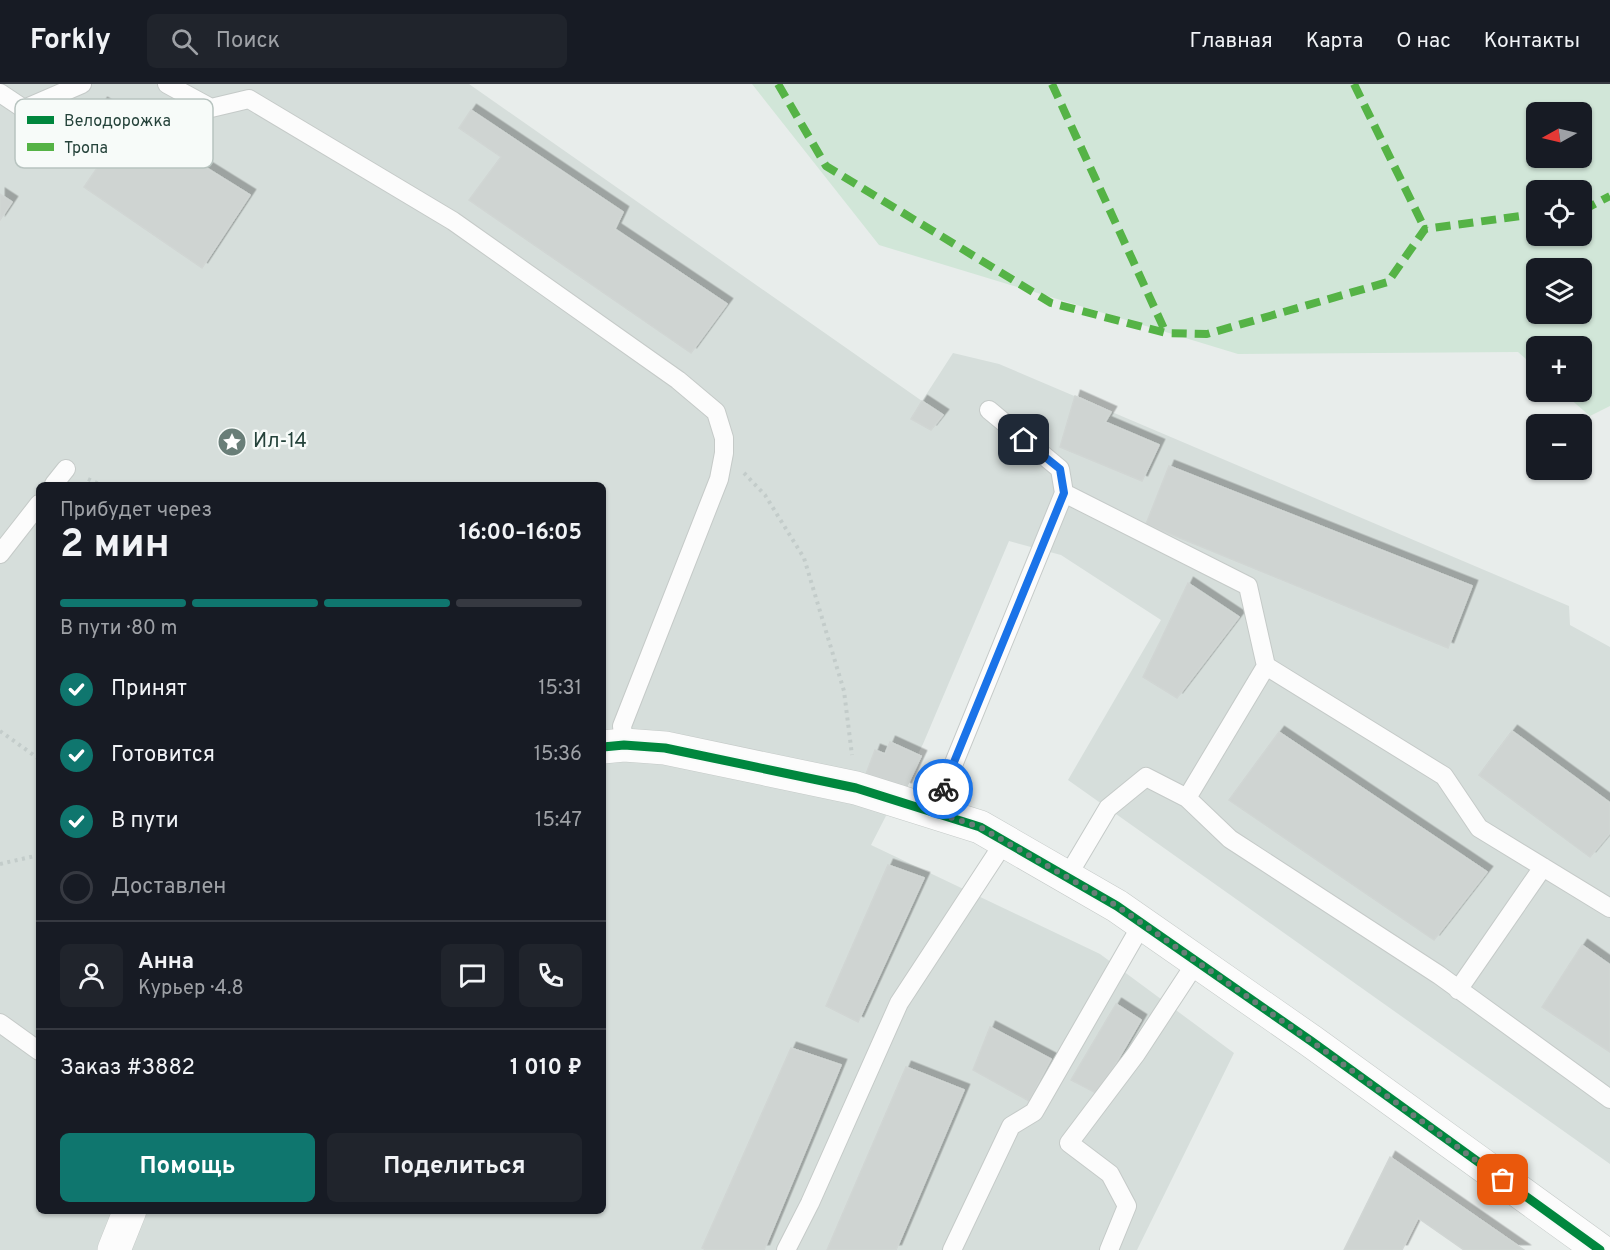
<!DOCTYPE html>
<html lang="ru">
<meta charset="utf-8">
<style>
body{margin:0;font-family:Overpass,sans-serif;background:#20242c;color:#f1f3f6;height:100vh;display:flex;flex-direction:column;font-size:22px;white-space:nowrap}
*{box-sizing:border-box;margin:0}
p{font-size:20px;color:#9ea1a6}
.icon{flex:none;width:33px;height:33px;fill:none;stroke:currentColor;stroke-width:2;stroke-linecap:round;stroke-linejoin:round}
.map{position:relative;flex:1;overflow:hidden}
.panel{position:absolute;left:36px;top:398px;width:570px;height:732px;display:flex;flex-direction:column;background:#171b24;border-radius:9px;box-shadow:0 2px 4px #0004}
.panel>*{flex:none}
.needle{width:39px;rotate:262deg}
.buttons{position:absolute;left:1526px;top:18px;display:grid;gap:12px}
.buttons a{display:grid;place-items:center;width:66px;height:66px;border-radius:9px;background:#171b24;box-shadow:0 2px 4px #0004;font-size:30px}
.pin{position:absolute;display:grid;place-items:center;width:51px;height:51px;color:#fff;margin:-26px;border-radius:12px;box-shadow:0 3px 9px #0006}
.courier{position:absolute;display:grid;place-items:center;width:60px;height:60px;margin:-30px;border:4px solid #1a73e8;border-radius:50%;background:#fff;color:#222;box-shadow:0 2px 8px #0007}
.overview em{font-style:normal;font-weight:700}
.overview div{display:flex;flex-direction:column-reverse}
.overview{display:flex;align-items:center;justify-content:space-between;height:102px;padding:0 24px}
h1{font-size:39px;font-weight:700;line-height:45px}
.bar{display:grid;grid-template-columns:repeat(4,1fr);gap:9px 6px;align-content:center;height:72px;padding:0 24px}
.bar i{height:8px;border-radius:4px;background:#363941}
.bar .on{background:#0f766e}
.bar p{grid-column:span 4}
.line{display:flex;align-items:center;gap:15px;padding:0 24px;border-top:2px solid #363941}
.line div{flex:1}
.round{display:grid;place-items:center;flex:none;width:63px;height:63px;border-radius:9px;background:#20242c}
ol{padding:0 24px;list-style:none}
li{display:flex;align-items:center;gap:18px;height:66px}
li p{margin-inline-start:auto}
li .icon{padding:6px;border-radius:50%;background:#0f766e;color:#fff;stroke-width:4}
li:last-child{color:#9ea1a6}
li i{width:33px;height:33px;border:3px solid #363941;border-radius:50%}
.action{display:flex;gap:12px;margin-top:auto;padding:12px 24px}
.action a{flex:1;height:69px;border-radius:9px;background:#0f766e;color:#fff;font-size:24px;font-weight:700;line-height:69px;text-align:center}
.action a+a{background:#20242c;color:#f1f3f6}
header{display:flex;align-items:center;gap:36px;box-sizing:border-box;height:84px;padding:0 30px;background:#171b24;border-bottom:2px solid #363941}
header strong{font-size:28px}
nav{display:flex;gap:33px;margin-inline-start:auto;font-size:21px}
.search{width:420px;height:54px;background:#20242c;display:flex;align-items:center;gap:15px;box-sizing:border-box;padding:0 21px;border-radius:9px;color:#9ea1a6;font-size:22px}
.map>svg:first-child{display:block}
.built{fill:#d6dedb;fill-rule:evenodd}
.green{fill:#d1e6d8;fill-rule:evenodd}
.building{fill:#cfd4d2;stroke:#d1d6d4;stroke-width:1.5;filter:url(#shadow)}
.lines{fill:none;stroke-linecap:round;stroke-linejoin:round}
.service-casing{stroke:#c5cac8;stroke-width:20}
.minor-casing{stroke:#c5cac8;stroke-width:34}
.path{stroke:#c3ccca;stroke-width:4;stroke-dasharray:3 4.5;stroke-linecap:butt}
.service{stroke:#fcfcfc;stroke-width:18}
.minor{stroke:#fcfcfc;stroke-width:33}
.quiet{stroke:#55b346;stroke-width:8;stroke-dasharray:15 8;stroke-linecap:butt}
.cycleway-casing{stroke:#f7fbf9;stroke-width:13}
.cycleway{stroke:#00873e;stroke-width:9}
.done{stroke:#697e78;stroke-width:6;stroke-dasharray:0 10.8}
.route{stroke:#1a73e8;stroke-width:8}
.labels{text-anchor:middle;dominant-baseline:central;stroke-width:5;stroke-linejoin:round;paint-order:stroke}
.poi-label{font-size:20px;fill:#24423a;stroke:#f7fbf9;text-anchor:start}
.key{fill:#f7fbf9;stroke:#b8c4c0;stroke-width:1.5}
.key-label{font-size:16px;fill:#24423a}
</style>
<header>
<strong>Forkly</strong>
<div class="search"><svg class="icon" aria-label="search" viewBox="0 0 24 24"><circle cx="10" cy="10" r="6"/><path d="M15 15l6 6"/></svg>Поиск</div>
<nav><a>Главная</a><a>Карта</a><a>О нас</a><a>Контакты</a></nav>
</header>
<div class="map">
<svg width="1610" height="1166" viewBox="0 0 1610 1166">
<defs>
<filter id="shadow"><feDropShadow dx="5.5" dy="-5.5" stdDeviation="0" flood-color="#0004"/></filter>
</defs>
<rect width="100%" height="100%" fill="#e8edeb"/>
<path class="built" d="M0 0H469L922 317 953 269 999 280 1569 522 1570 541 1610 563V1080L1068 696 1161 536 1061 471 1009 457 923 660 871 761 1100 870 1234 969 1137 1166H0ZM39 400H603V1126H39Z"/>
<path class="green" d="M752 0H1610V322L1590 332 1562 308H1581V262H1536V284L1518 268 1238 270 879 161ZM1536 28H1581V74H1536ZM1536 106H1581V152H1536ZM1536 184H1581V230H1536Z"/>
<path class="building" d="M102 19 250 111 202 184 84 103 112 62 85 44Z
M471 26 623 128 615 145 727 220 691 269 469 116 501 73 459 44Z
M0 110 12 118 0 136Z
M1075 312 1111 328 1105 338 1159 361 1142 397 1060 363Z
M922 317 943 331 931 346 911 335Z
M1169 382 1472 502 1448 564 1146 440Z
M1188 499 1239 533 1177 614 1143 593Z
M1512 647 1610 719V749L1590 773 1479 691Z
M1279 648 1487 788 1434 856 1229 716Z
M890 658 921 672 906 704 866 690 875 666 885 670Z
M888 781 924 794 858 938 826 922Z
M1582 861 1610 881V968L1542 923Z
M1116 920 1141 936 1098 1010 1071 996Z
M990 943 1051 975 1029 1017 973 986Z
M791 964 841 981 764 1166H706L702 1164Z
M906 983 964 1006 896 1166H827Z
M1390 1073 1524 1166H1464L1418 1134 1402 1166H1344Z"/>
<g class="lines">
<g class="service-casing">
<path id="service" d="M167 0 211 24 249 15 453 137 678 296 716 328 724 354V369L719 395 622 642 624 661
M0 9 24 25 82 0
M54 400 66 385
M1064 409 1248 502 1266 582
M0 470 39 420
M1187 714 1230 755 1439 891 1610 1015
M934 728 1064 409 1060 385 989 326
M1067 793 1108 724 1146 693 1187 714 1266 582 1444 692 1479 744 1610 824
M1458 906 1543 783
M0 939 39 967
M786 1166 810 1119 899 919 1005 757
M952 1166 1011 1042 1034 1028 1142 840
M1109 1166 1127 1122 1110 1090 1069 1059 1136 970 1197 877"/>
</g>
<g class="minor-casing">
<path id="minor" d="M603 663 624 661 665 664 856 704 980 743 1117 822 1311 957 1600 1166
M114 1166 130 1126"/>
</g>
<path class="path" d="M744 389 765 411 804 474 844 607 852 671
M88 395 99 400
M0 647 39 675
M0 780 39 771"/>
<use href="#service" class="service"/>
<use href="#minor" class="minor"/>
<path class="quiet" d="M778 0 826 82 1051 219 1166 249 1207 250 1388 198 1425 145 1536 130
M1052 0 1166 249
M1354 0 1425 145
M1581 124 1589 123 1610 112"/>
<g class="cycleway-casing">
<path id="cycleway" d="M603 663 624 661 665 664 856 704 980 743 1117 822 1311 957 1600 1166"/>
</g>
<use href="#cycleway" class="cycleway"/>
</g>
<g class="lines">
<path class="done" d="M943 705 934 728 980 743 1117 822 1311 957 1503 1096"/>
<path class="route" d="M943 705 1064 409 1060 385 1024 356"/>
</g>
<defs>
<g id="sight-disc" transform="scale(1.5)"><circle r="9.5" fill="#697e78" stroke="#f7fbf9"/><path d="M0-6L1.8-2.2L6-1.7L2.9 1.2L3.7 5.4L0 3.3L-3.7 5.4L-2.9 1.2L-6-1.7L-1.8-2.2Z" fill="#fff"/></g>
</defs>
<g fill-rule="evenodd">
<use href="#sight-disc" x="232" y="358"/>
</g>
<g class="labels">
<g class="poi-label">
<text x="253" y="358">Ил-14</text>
</g>
</g>
<rect x="15" y="15" width="198" height="69" rx="9" class="key"/>
<rect x="27" y="32" width="27" height="8" fill="#00873e"/>
<rect x="27" y="59" width="27" height="8" fill="#55b346"/>
<g class="key-label">
<text x="64" y="42">Велодорожка</text>
<text x="64" y="69">Тропа</text>
</g>
</svg>
<div class="buttons">
<a><svg class="needle" viewBox="-14 -14 28 28"><path d="M0-13l5 13h-10z" fill="#e53935"/><path d="M0 13l5-13h-10z" fill="#9ea1a6"/></svg></a>
<a><svg class="icon" aria-label="locate" viewBox="0 0 24 24"><circle cx="12" cy="12" r="6"/><path d="M12 2v4M12 18v4M2 12h4M18 12h4"/></svg></a>
<a><svg class="icon" aria-label="layers" viewBox="0 0 24 24"><path d="M12 4l9 5-9 5-9-5zM3 14l9 5 9-5"/></svg></a>
<a>+</a>
<a>−</a>
</div>
<div class="pin" style="left:1503px;top:1096px;background:#ea580c"><svg class="icon" aria-label="bag" viewBox="0 0 24 24"><path d="M5 8h14l-1 12H6zM9 8a3 3 0 0 1 6 0"/></svg></div>
<div class="pin" style="left:1024px;top:356px;background:#1f2937"><svg class="icon" aria-label="home" viewBox="0 0 24 24"><path d="M3 11l9-7 9 7M6 9v11h12V9"/></svg></div>
<div class="courier" style="left:943px;top:705px"><svg class="icon" aria-label="bike" viewBox="0 0 24 24"><circle cx="6" cy="16" r="4"/><circle cx="18" cy="16" r="4"/><path d="M6 16l4-8h5l3 8M10 8l3 8H6M13 5h3"/></svg></div>
<section class="panel">
<div class="overview"><div><h1>2 мин</h1><p>Прибудет через</p></div><em>16:00–16:05</em></div>
<div class="bar"><i class="on"></i><i class="on"></i><i class="on"></i><i></i><p>В пути · 80 m</p></div>
<ol>
<li><svg class="icon" aria-label="check" viewBox="0 0 24 24"><path d="M5 12l5 5 9-10"/></svg>Принят<p>15:31</p></li>
<li><svg class="icon" aria-label="check" viewBox="0 0 24 24"><path d="M5 12l5 5 9-10"/></svg>Готовится<p>15:36</p></li>
<li><svg class="icon" aria-label="check" viewBox="0 0 24 24"><path d="M5 12l5 5 9-10"/></svg>В пути<p>15:47</p></li>
<li><i></i>Доставлен</li>
</ol>
<div class="line" style="height:108px"><a class="round"><svg class="icon" aria-label="person" viewBox="0 0 24 24"><circle cx="12" cy="8" r="4"/><path d="M4 21q1-7 8-7t8 7"/></svg></a><div><b>Анна</b><p>Курьер · 4.8</p></div><a class="round"><svg class="icon" aria-label="chat" viewBox="0 0 24 24"><path d="M4 5h16v11H9l-5 4z"/></svg></a><a class="round"><svg class="icon" aria-label="phone" viewBox="0 0 24 24"><path d="M5 4h4l2 5-3 2q2 4 5 5l2-3 5 2v4C11 20 4 13 5 4z"/></svg></a></div>
<div class="line" style="height:78px"><div>Заказ #3882</div><b>1 010 ₽</b></div>
<div class="action"><a>Помощь</a><a>Поделиться</a></div>
</section>
</div>
